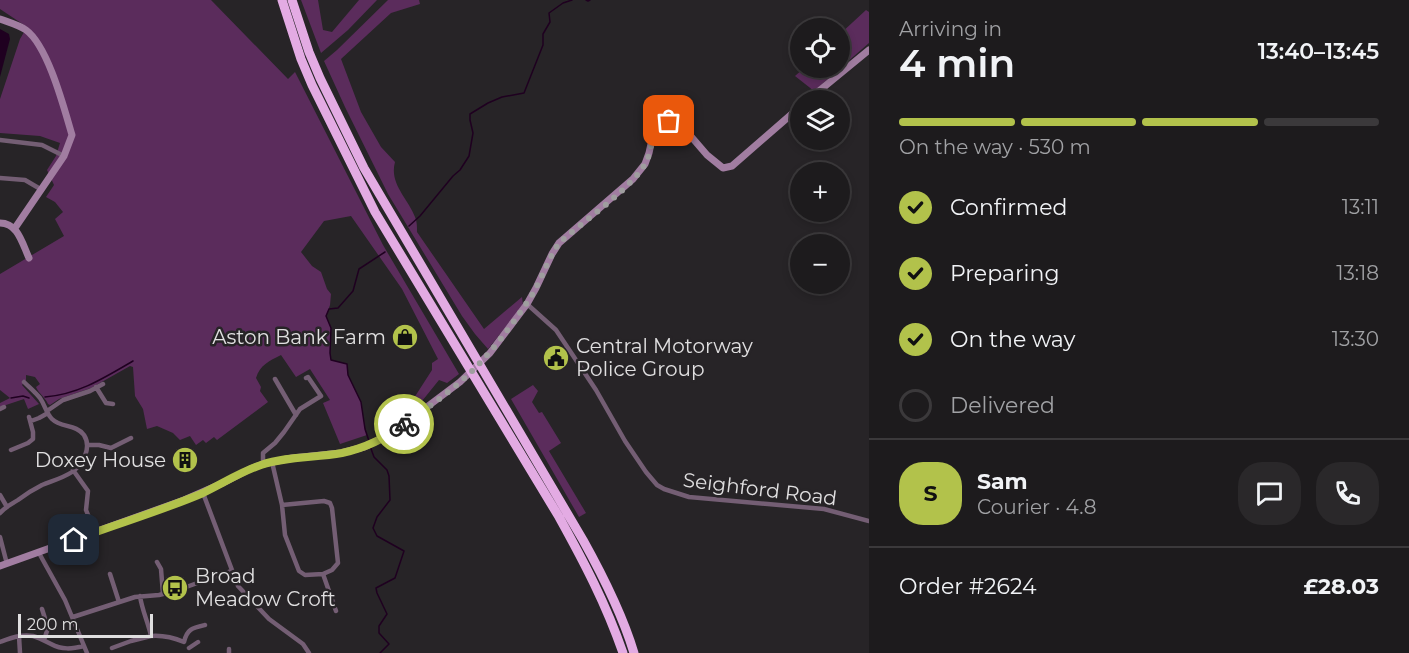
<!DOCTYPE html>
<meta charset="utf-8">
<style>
body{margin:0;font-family:Montserrat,sans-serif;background:#2a282a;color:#f1f3f6;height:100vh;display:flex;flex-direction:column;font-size:22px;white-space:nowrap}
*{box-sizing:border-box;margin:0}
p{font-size:20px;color:#a0a1a4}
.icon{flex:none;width:33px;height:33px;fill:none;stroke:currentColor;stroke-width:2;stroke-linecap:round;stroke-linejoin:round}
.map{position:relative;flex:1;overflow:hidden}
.sheet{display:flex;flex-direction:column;background:#1d1b1d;width:540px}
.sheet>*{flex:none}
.fabs{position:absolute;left:790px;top:18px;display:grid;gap:12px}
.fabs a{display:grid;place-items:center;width:60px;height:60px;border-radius:50%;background:#1d1b1d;box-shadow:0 3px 9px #0003,0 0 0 2px #3b393b;font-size:30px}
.scale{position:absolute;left:18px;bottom:15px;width:135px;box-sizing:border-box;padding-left:6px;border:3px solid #e0dfe0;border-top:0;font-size:16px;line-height:21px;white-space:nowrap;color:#e0dfe0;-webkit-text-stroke:4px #272427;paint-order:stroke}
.pin{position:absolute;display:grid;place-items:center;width:51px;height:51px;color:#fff;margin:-26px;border-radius:12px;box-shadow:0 3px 9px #0006}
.courier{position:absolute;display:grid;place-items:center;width:60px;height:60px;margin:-30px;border:4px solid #b2c24b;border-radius:50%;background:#fff;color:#222;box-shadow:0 2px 8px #0007}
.headline em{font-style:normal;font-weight:600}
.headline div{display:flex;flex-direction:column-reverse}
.headline{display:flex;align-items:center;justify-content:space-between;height:102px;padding:0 30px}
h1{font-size:39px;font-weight:600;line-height:45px}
.bar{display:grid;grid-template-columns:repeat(4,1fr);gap:9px 6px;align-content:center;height:72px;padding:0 30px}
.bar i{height:8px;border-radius:4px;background:#3b393b}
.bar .current{background:#b2c24b}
.bar p{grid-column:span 4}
.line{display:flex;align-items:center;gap:15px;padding:0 30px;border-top:2px solid #3b393b}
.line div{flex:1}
.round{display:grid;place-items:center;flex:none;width:63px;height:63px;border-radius:24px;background:#2a282a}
ol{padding:0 30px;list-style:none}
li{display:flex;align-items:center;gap:18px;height:66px}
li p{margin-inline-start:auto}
li .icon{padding:6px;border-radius:50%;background:#b2c24b;color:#111;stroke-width:4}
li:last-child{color:#a0a1a4}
li i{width:33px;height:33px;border:3px solid #3b393b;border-radius:50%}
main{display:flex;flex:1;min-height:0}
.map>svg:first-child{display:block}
.green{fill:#5b2c5c}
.water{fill:#1f0020}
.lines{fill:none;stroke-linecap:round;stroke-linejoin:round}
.stream{stroke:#1f0020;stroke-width:1.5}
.street{stroke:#745e74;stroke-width:4.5}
.secondary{stroke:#a17da1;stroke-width:7}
.highway{stroke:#e3abe3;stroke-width:9}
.done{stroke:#9f9e9f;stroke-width:6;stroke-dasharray:0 10.8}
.route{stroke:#b2c24b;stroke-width:8}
.labels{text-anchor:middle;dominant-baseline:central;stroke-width:5;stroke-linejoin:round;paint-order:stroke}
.poi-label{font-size:20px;fill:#e0dfe0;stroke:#272427;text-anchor:end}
.street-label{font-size:20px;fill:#e0dfe0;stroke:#272427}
</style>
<main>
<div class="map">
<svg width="869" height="653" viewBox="0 0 869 653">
<rect width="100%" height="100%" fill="#272427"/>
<path class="green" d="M0 0H211L288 79 295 72 383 245 459 374 447 383 439 380 418 406 414 398 432 370V363L438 359 402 289 351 216 324 221 301 252 312 266 321 272 327 289 331 294 330 305 326 316 331 328 330 353 331 360 347 364 348 375 361 402 365 429 367 435 340 444 323 403 330 400 310 369 296 377 281 355C269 361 260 365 256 378L261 387 260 391 268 402 217 440 214 437 206 443 203 440 196 445 190 436 180 440 173 433 157 426 147 429 143 409 135 396 133 367 130 366 91 388 59 399 50 405 48 404C45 397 39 394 36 387L40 384 35 377 26 375V380L22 385 39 404 28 409 24 399 0 407V403L10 398 0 390V274L64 236 55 219 63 212 55 202 46 197 54 185 47 170 56 156 60 143 40 136 0 133V99L20 39 27 27 0 9Z
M301 0H318L323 30 332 32 359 0H377L348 30 321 53Z
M388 0H419L420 4 391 13 341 59 361 112 381 147 395 162C389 184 408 198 415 217 417 221 417 227 417 232L484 329 522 297 523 305 488 349 475 334 462 316 388 194 345 107 324 61 337 50Z
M866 10 869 12V43L814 91 795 76 804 68H840V34Z
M533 385 538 391 532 402 539 413 542 412 561 443 549 451 586 513 579 517 511 399Z"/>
<path class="water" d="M0 29 9 34 10 39 0 77Z"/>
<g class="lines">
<path class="stream" d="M586 0 588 1 590 0
M409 226 420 216 453 176 460 170 469 156 473 133 470 120V114L488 103 502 97 524 93 543 45V34L550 22 549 13 563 3 572 0
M45 397C79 394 104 378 133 361
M11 398 23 396 29 398
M369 441 365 429 361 402 348 375 347 364 331 360 330 353 331 328 326 316 329 309 338 308 353 291 359 269 385 252
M370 446 374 457 387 470 389 476 390 500 377 517 373 528 377 536 404 551 395 578 376 588 377 593 387 614 379 626V633L389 644 380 653"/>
<path class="street" d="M0 140 42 145 64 156
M0 178 25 180 42 190
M527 304 556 330 596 390 625 441 646 472 657 485 664 489 689 497 824 509 869 521
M275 379 296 415
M96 387 106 403 113 404
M0 409 4 407
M47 411 63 400 90 391 103 384
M31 421 39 418 48 413
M87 445H99L111 448 131 438
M11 450 28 443 33 439V432L29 417
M272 462 282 505 285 535 299 571 305 575 323 574 336 611
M263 464V453L275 443 284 432 300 409 321 396 308 377 306 378
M73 470 88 491 86 510 95 532
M203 493 238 586 269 619 303 644 309 653
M0 495 7 507
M282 505 324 501 330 503 332 508 338 563 332 570 323 574
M0 513C5 507 12 504 18 500 26 494 34 489 42 485 52 481 63 478 72 472 83 464 92 448 84 435 76 424 61 428 52 419 46 413 45 405 40 398 35 392 29 387 24 382
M0 537 7 564
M39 553 65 600 87 653
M157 562 161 569 163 594
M110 574 119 602
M140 596C142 610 148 622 151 636 163 635 172 637 184 642 187 629 192 628 205 625
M42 609 48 628 44 640
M73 617 135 597 159 595 175 591 231 571
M19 636 20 653
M0 642C11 638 21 634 33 636 40 638 45 641 51 644 62 650 72 649 84 646
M112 648 131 641 151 636
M189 648 198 642
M229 649V653"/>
<path class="secondary" d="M0 19C8 22 19 25 26 30 48 46 64 108 72 135L64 156 15 228
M808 100 869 50
M0 223C18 223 22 243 29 258
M0 566 184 500 223 483 250 469 263 464 292 458 341 453 364 447 391 434 460 382 490 353 527 304 536 288 552 254 559 243 633 179 645 164 649 153 654 130 656 126 665 121H673L682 126 707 155 723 168 732 166 801 106"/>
<path class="highway" d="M282 0 301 59 312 85 375 212 559 517C584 562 606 604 623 653
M292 0 309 52 320 78 364 168 583 540C603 576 622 613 634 653"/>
</g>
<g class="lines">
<path class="done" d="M404 424C423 411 443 397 460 382 486 360 507 332 526 304 540 285 546 262 559 243 585 220 621 196 642 169 645 164 648 158 650 152 653 139 650 122 669 121"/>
<path class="route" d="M74 540C116 524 161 511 203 493 222 484 240 472 261 465 287 456 315 458 342 453 365 448 386 438 404 424"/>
</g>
<defs>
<g id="shop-disc" transform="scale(1.35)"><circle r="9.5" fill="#b2c24b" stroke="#272427"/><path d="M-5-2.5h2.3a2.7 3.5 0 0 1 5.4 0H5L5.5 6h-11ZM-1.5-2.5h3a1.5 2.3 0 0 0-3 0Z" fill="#111"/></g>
<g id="civic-disc" transform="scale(1.35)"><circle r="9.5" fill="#b2c24b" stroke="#272427"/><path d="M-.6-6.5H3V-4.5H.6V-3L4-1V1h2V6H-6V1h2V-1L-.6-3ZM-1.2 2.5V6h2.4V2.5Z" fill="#111"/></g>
<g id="building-disc" transform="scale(1.35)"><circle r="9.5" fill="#b2c24b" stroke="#272427"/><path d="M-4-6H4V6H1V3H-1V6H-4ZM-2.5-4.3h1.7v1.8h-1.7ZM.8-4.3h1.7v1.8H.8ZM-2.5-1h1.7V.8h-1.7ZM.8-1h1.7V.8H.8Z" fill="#111"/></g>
<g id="bus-disc" transform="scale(1.35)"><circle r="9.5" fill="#b2c24b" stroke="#272427"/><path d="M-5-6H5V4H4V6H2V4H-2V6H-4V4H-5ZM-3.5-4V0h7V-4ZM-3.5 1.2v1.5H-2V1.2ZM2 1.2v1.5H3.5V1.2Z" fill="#111"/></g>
</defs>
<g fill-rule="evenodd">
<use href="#shop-disc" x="405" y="337"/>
<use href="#civic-disc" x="556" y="358"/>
<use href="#building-disc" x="185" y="460"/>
<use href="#bus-disc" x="175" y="588"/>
</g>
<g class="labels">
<g class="poi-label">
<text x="386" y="337">Aston Bank Farm</text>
<text x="576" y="346" text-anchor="start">Central Motorway<tspan x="576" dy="23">Police Group</tspan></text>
<text x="166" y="460">Doxey House</text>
<text x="195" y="576" text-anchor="start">Broad<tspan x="195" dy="23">Meadow Croft</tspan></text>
</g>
<g class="street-label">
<text transform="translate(760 489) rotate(7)">Seighford Road</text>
</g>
</g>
</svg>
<div class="fabs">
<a><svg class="icon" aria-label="locate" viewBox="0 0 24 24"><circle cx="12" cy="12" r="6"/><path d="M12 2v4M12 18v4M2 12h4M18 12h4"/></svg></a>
<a><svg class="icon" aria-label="layers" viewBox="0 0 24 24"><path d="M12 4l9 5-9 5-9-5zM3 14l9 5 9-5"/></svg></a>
<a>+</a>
<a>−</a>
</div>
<div class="scale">200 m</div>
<div class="pin" style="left:669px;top:121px;background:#ea580c"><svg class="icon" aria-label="bag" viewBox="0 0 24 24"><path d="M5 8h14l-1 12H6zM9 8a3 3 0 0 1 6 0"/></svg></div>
<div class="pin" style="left:74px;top:540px;background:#1f2937"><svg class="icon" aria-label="home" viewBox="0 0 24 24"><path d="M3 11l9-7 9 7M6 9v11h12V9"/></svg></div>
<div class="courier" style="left:404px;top:424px"><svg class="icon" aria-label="bike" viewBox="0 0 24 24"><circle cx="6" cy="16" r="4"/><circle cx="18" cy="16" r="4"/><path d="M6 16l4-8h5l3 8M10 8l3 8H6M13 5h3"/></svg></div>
</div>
<section class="sheet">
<div class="headline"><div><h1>4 min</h1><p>Arriving in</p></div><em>13:40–13:45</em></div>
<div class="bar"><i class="current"></i><i class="current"></i><i class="current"></i><i></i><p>On the way · 530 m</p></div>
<ol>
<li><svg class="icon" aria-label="check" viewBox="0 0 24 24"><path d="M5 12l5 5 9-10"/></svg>Confirmed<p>13:11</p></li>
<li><svg class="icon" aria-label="check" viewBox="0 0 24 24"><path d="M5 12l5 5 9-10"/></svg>Preparing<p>13:18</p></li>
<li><svg class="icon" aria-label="check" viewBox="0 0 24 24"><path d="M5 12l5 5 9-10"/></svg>On the way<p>13:30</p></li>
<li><i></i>Delivered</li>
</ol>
<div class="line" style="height:108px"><b class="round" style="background:#b2c24b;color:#111">S</b><div><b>Sam</b><p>Courier · 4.8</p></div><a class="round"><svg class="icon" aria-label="chat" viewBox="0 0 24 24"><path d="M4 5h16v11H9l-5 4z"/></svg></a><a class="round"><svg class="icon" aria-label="phone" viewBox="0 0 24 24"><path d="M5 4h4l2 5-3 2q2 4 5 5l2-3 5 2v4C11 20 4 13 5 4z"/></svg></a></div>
<div class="line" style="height:78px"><div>Order #2624</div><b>£28.03</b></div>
</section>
</main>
